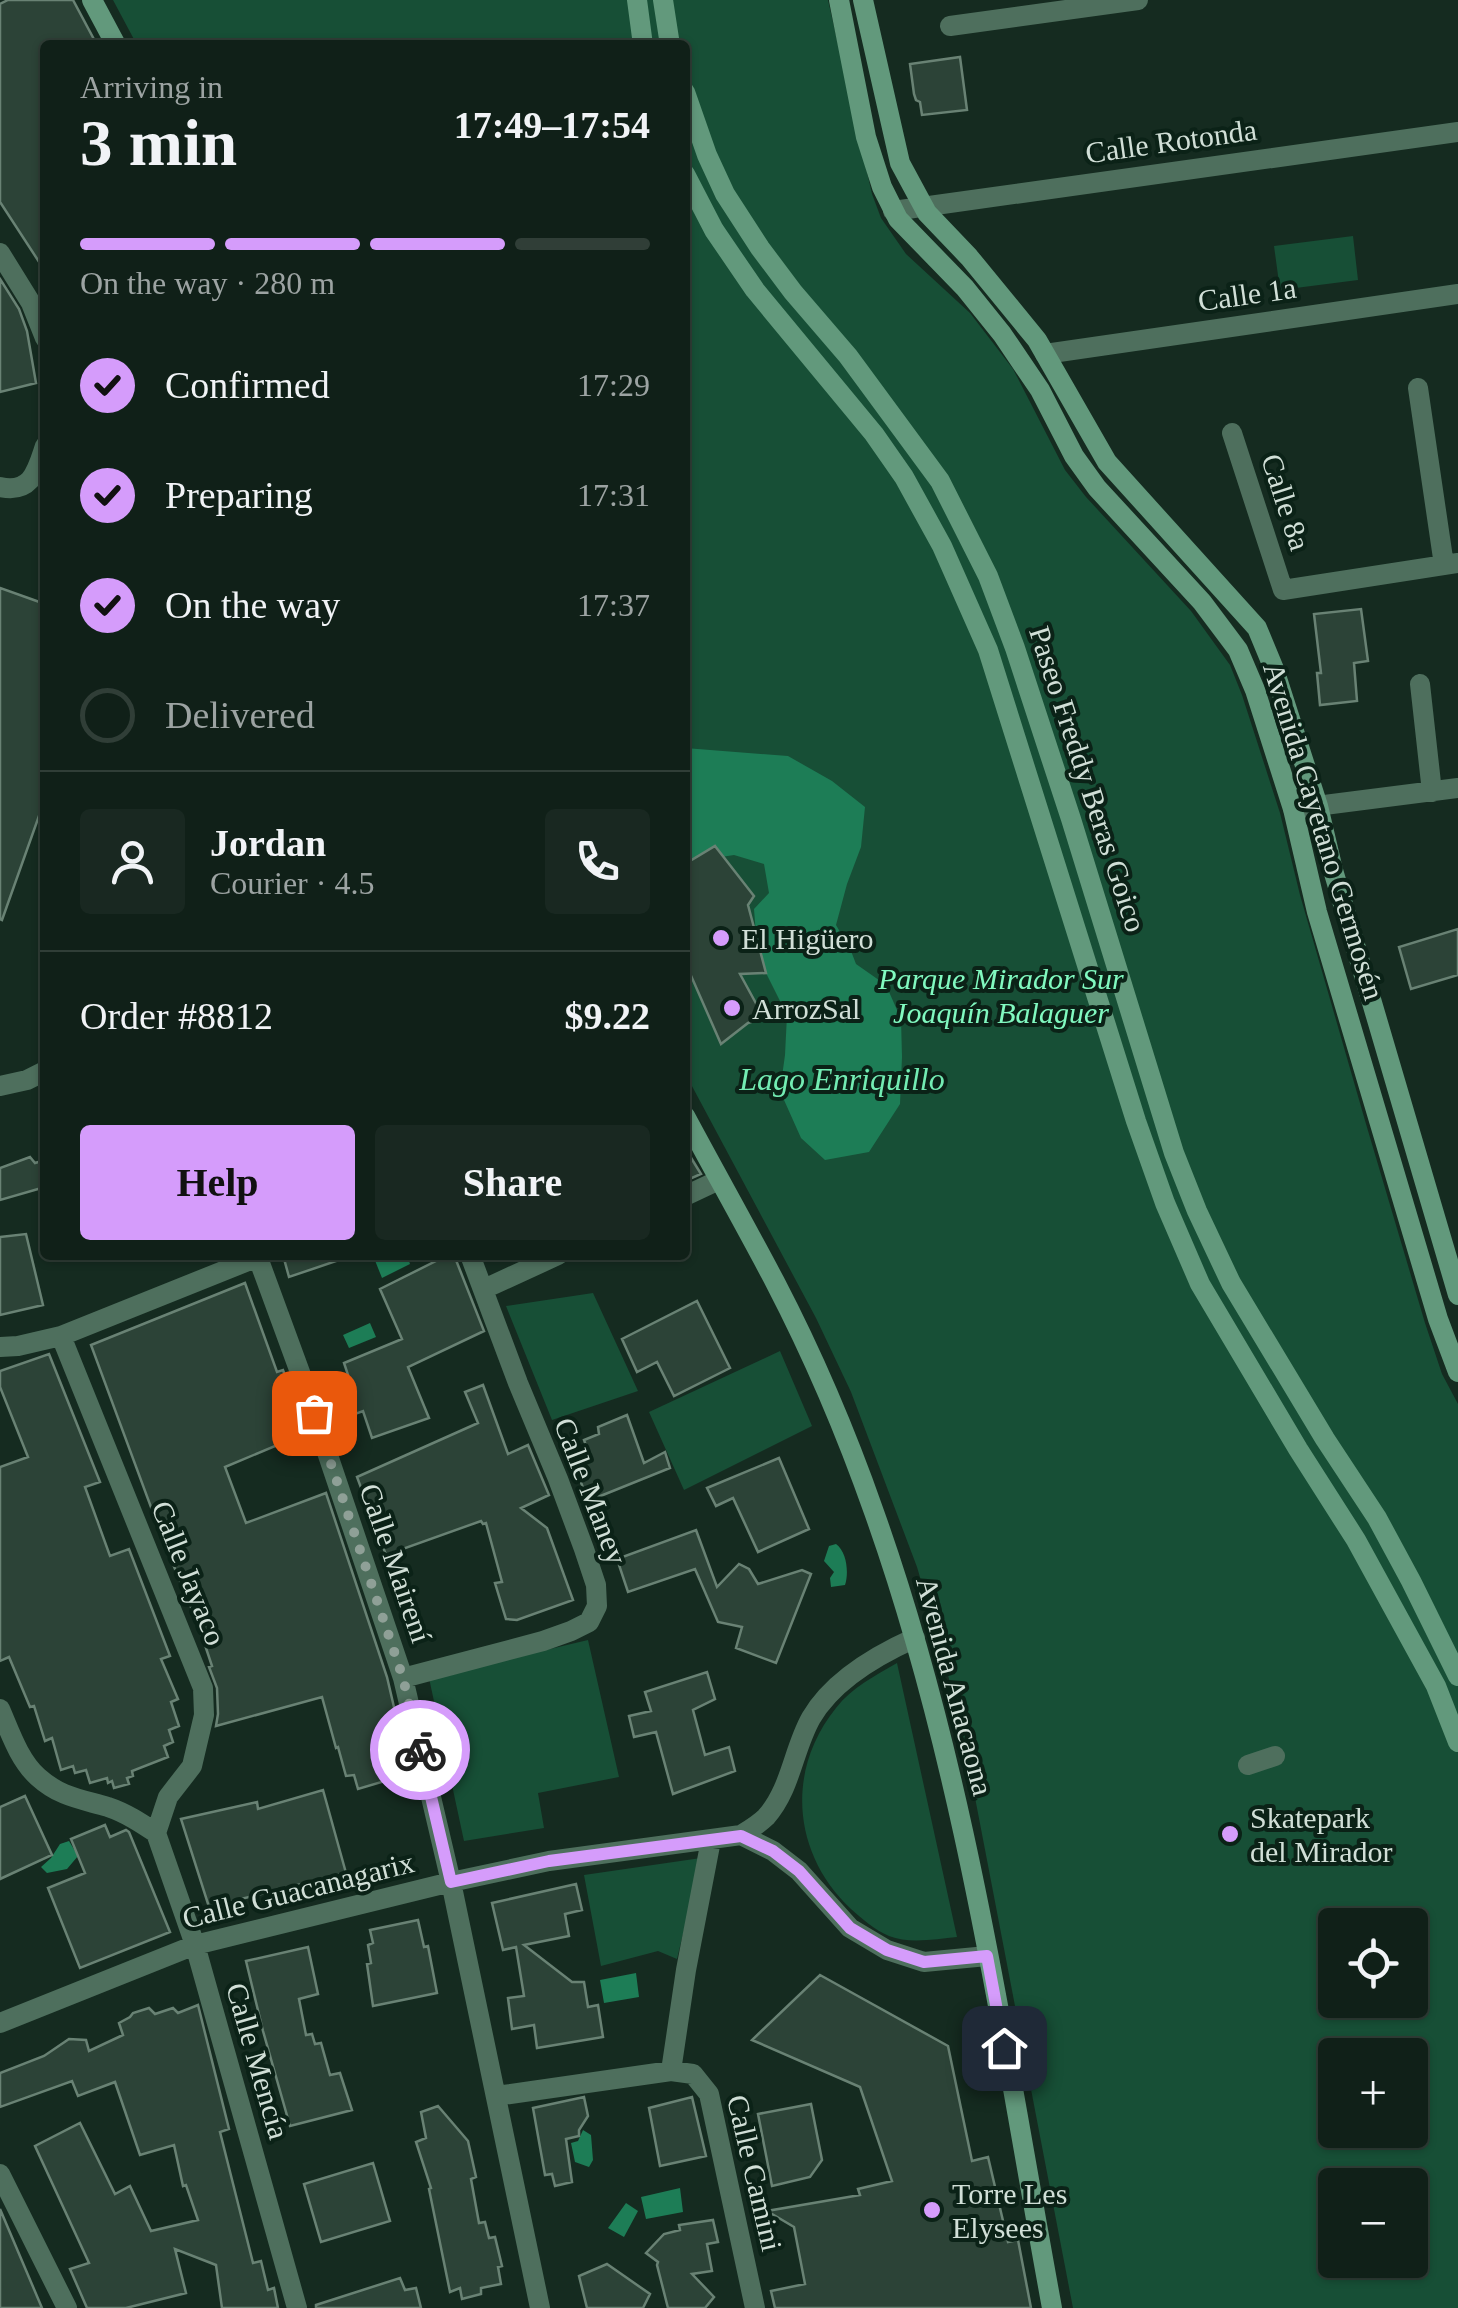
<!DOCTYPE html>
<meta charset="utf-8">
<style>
body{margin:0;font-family:"Times New Roman",serif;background:#192821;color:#f1f3f6;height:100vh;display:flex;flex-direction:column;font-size:38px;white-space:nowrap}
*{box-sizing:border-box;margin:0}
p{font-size:32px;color:#9ca3a2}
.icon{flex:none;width:55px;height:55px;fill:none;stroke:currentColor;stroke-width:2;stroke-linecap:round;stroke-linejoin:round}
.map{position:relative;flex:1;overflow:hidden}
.panel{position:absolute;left:40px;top:40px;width:650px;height:1220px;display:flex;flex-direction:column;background:#102018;border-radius:10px;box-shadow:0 2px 8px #0004,0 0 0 2px #303e37}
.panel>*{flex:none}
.fabs{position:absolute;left:1318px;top:1908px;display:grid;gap:20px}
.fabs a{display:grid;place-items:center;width:110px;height:110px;border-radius:10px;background:#102018;box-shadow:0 2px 8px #0004,0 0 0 2px #303e37;font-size:50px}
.pin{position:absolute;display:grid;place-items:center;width:85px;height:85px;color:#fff;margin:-42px;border-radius:20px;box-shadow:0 5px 15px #0006}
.courier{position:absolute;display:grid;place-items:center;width:100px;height:100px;margin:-50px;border:8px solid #d59cfb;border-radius:50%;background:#fff;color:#222;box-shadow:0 2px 12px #0007}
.headline em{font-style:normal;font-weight:600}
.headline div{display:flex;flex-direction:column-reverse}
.headline{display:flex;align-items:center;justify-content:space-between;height:170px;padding:0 40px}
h1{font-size:65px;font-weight:600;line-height:75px}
.bar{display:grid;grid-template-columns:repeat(4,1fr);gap:15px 10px;align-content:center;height:120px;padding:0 40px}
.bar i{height:12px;border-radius:8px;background:#303e37}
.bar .active{background:#d59cfb}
.bar p{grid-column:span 4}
.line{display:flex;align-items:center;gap:25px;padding:0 40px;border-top:2px solid #303e37}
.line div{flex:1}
.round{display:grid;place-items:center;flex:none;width:105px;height:105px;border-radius:10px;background:#192821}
ol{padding:0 40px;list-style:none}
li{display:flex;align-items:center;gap:30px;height:110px}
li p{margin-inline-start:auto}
li .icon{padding:10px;border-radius:50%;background:#d59cfb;color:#111;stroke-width:4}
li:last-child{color:#9ca3a2}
li i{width:55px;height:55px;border:5px solid #303e37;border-radius:50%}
.button{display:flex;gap:20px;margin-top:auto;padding:20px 40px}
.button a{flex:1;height:115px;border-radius:10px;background:#d59cfb;color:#111;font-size:40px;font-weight:600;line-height:115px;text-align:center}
.button a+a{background:#192821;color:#f1f3f6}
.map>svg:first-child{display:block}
.green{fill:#174f36;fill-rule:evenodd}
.water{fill:#1d7d56}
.building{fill:#2c4337;stroke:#698274;stroke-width:2.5}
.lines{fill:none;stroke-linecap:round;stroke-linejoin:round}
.street{stroke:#4e6f5d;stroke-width:20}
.secondary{stroke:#62997c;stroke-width:20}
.done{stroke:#8fa097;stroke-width:10;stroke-dasharray:0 18}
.route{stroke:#d59cfb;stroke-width:12}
.poi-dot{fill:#d59cfb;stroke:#0b2217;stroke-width:4}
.labels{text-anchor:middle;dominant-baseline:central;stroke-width:8;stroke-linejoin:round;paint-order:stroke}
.street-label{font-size:30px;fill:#d1dfd7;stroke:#0b2217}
.poi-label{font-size:30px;fill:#d1dfd7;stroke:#0b2217;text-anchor:start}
.park-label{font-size:30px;font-style:italic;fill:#81f9c0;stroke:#0b2217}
.water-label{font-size:32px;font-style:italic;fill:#73ecb3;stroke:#0b2217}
</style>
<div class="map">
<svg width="1458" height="2308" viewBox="0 0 1458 2308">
<rect width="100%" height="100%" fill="#152b20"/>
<path class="green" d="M113 0H828L872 194 881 218 906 254 970 313 1013 369 1065 470 1086 497 1191 611 1230 665 1242 695 1280 813 1300 895 1366 1124 1425 1323 1442 1374 1458 1404V2308H1073L963 1735 944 1659 917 1567 851 1392 816 1318 685 1073V45H137ZM1335 1925H1410V2000H1335ZM1335 2055H1410V2130H1335ZM1335 2185H1410V2260H1335Z
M1353 236 1358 280 1280 290 1274 246Z
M593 1293 638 1391 552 1420 506 1306Z
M780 1351 812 1426 684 1490 649 1412Z
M588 1640 619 1777 538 1793 544 1828 464 1841 429 1678Z
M897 1663 957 1937C936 1939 909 1944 889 1936 875 1930 862 1919 851 1909 793 1855 785 1771 836 1708 852 1687 875 1676 897 1663Z
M701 1858 677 1959 658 1951 601 1966 584 1875Z"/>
<path class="water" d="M685 748 788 756 832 781 865 807 861 847 847 884 836 925 851 951 856 964 886 985 901 1019 902 1057 900 1104 869 1152 825 1160 801 1138 780 1091 785 1055 787 1015 766 973 756 934 754 909 769 893 764 864 734 855 689 862 685 859Z
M379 1255H407L410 1264 382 1278 374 1258Z
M370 1323 376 1337 349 1348 343 1335Z
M836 1544C847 1552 849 1573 845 1585L831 1587 830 1578 834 1572 824 1561 829 1546Z
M69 1841 78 1856 67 1869 47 1873 41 1867 51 1858 60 1844Z
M636 1973 639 1997 604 2003 600 1980Z
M583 2130 591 2135 593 2160 589 2167 575 2162 571 2143 578 2141Z
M680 2188 683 2212 646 2219 641 2197Z
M626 2203 638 2211 624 2237 608 2228Z"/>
<path class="building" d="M8 0H73L97 45H45V271L0 202V4Z
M960 57 967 110 922 115 920 102 916 100 914 94 910 64Z
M0 279 19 309 27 331 36 383 0 392Z
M0 588 45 604V799L2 920 0 919Z
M1361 609 1368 661 1354 663 1357 701 1320 705 1317 673H1321L1314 614Z
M715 846 754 896 748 905 766 973 740 974 764 1018 748 1023 721 1044 685 962V864Z
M1458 929V975L1411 989 1399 947Z
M685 1148 701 1174 685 1181Z
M30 1157 35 1163 45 1160V1187L0 1200V1168Z
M26 1234 43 1305 0 1315V1237Z
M283 1255H344L345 1258 289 1277Z
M448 1255H454L484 1331 408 1367 429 1418 372 1438 363 1411 344 1418 335 1399 353 1390 344 1363 402 1339 380 1289Z
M245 1283 277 1372 283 1370 306 1433 225 1467 246 1523 326 1493 387 1677 400 1733 395 1734 405 1775 358 1789 354 1775 346 1776 338 1747 336 1748 322 1697 216 1726 218 1714 217 1688 209 1667 212 1666 198 1624 165 1545 91 1345Z
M697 1301 730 1368 674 1396 657 1362 637 1372 622 1339Z
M49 1354 100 1482 85 1487 110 1556 129 1549 170 1656 161 1659 178 1699 171 1702 179 1726 169 1730 173 1742 164 1746 168 1757 132 1771 133 1776 127 1778 129 1784 114 1788 112 1781 108 1783 107 1778 90 1783 86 1770 75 1773 73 1766 61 1770 52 1738 45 1741 34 1706 30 1707 9 1657 0 1661V1467L28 1457 0 1387V1371Z
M483 1385 508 1454 528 1445 549 1495 521 1508 547 1528 573 1600 517 1620 506 1619 495 1583 502 1582 486 1523 483 1524 481 1521 386 1555 357 1477 478 1423 465 1392Z
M627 1415 644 1463 665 1452 670 1468 588 1501 574 1464 590 1457 584 1440 599 1434 598 1427Z
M779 1458 809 1529 758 1552 733 1498 716 1506 707 1488Z
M696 1530 717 1587 739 1564 749 1569 758 1584 802 1570 811 1574 776 1663 736 1648 742 1627 718 1622 695 1569 628 1592 617 1559Z
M707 1672 715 1699 693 1710 705 1755 729 1747 735 1771 673 1794 656 1732 634 1737 629 1716 651 1711 645 1692Z
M323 1790 346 1873 209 1907 181 1819 257 1802 258 1809Z
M25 1796 52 1855 0 1879V1807Z
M105 1825 110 1837 126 1830 129 1832 170 1932 80 1968 48 1888 85 1873 71 1839Z
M576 1884 582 1910 565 1914 569 1936 524 1945 572 1982H584L588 2007 598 2005 603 2037 537 2048 534 2025 512 2029 508 1998 524 1996 516 1947 503 1950 492 1903Z
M418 1920 424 1947 428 1946 437 1993 373 2006 367 1964 371 1963 368 1945 373 1943 370 1930Z
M308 1947 318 1994 299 1999 306 2035 312 2034 315 2044 321 2043 330 2075 340 2073 352 2110 290 2126 263 2031 246 1961Z
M820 1975 948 2046 972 2161 988 2157 1008 2242 1018 2240 1031 2308H775L771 2291 805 2284 794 2227 767 2211 860 2195 858 2189 892 2181 860 2087 752 2040Z
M198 2005 229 2129 220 2132 253 2263 261 2261 268 2290 274 2288 278 2308H222L216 2265 175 2249 186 2293 126 2308H87L70 2269 89 2263 35 2146 80 2123 115 2194 130 2186 151 2231 198 2220 186 2185 183 2186 174 2145 140 2155 115 2082 78 2096 72 2081 0 2107V2073L44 2056 69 2039 86 2040 89 2051 123 2035 119 2023 130 2017 133 2013 149 2008 155 2014 173 2008 178 2013Z
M584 2097 588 2116 579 2130V2136L566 2139 572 2182 555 2186 552 2174 545 2175 533 2108Z
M692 2097 706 2156 660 2166 649 2108Z
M811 2104 822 2160 810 2177 772 2186 758 2114Z
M438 2106 468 2141 476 2177 471 2179 479 2223 485 2222 489 2238 495 2237 502 2266 498 2267 501 2284 481 2288V2294L462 2299 460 2288 450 2292 429 2189 431 2188 416 2142 426 2138 421 2112Z
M373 2163 390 2221 321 2242 304 2184Z
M0 2209 42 2308H0Z
M713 2220 718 2242 707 2244 712 2271 692 2274 714 2297 705 2308H668L657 2265 658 2262 646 2253 664 2234 680 2230 679 2225Z
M607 2264 650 2294 643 2308H587L579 2276Z
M400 2278 405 2290 416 2288 421 2308H316V2305Z"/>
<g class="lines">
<path class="street" d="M950 26 1138 0
M893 211 1458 132
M0 253 31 303 45 338
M1045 354 1458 294
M1418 388 1444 565
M1232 433 1283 590 1458 563
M0 487C32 494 37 470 45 446
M1420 684 1432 792
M1293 809 1458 788
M0 1086 27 1080 45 1071
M685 1196 719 1180
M257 1255 301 1375 403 1678 451 1882 540 2308
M484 1289 558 1255
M61 1336 203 1688 204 1715 192 1766 168 1797 156 1833
M0 1347 18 1346 61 1336 258 1257
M403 1678 543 1641 571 1631 589 1622 597 1606 596 1585 584 1549 558 1479 518 1383 470 1255
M0 1709C10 1732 19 1760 38 1777 60 1797 81 1799 108 1807 126 1813 141 1823 156 1833
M1248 1765 1275 1756
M156 1833 195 1945 297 2308
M741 1835 773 1851 799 1871 850 1928 887 1950 924 1962 987 1956
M0 2023 195 1945 451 1882 549 1861 741 1835C749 1830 759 1824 766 1817 791 1789 793 1750 811 1718 833 1680 877 1655 915 1638
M671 2071 686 1970 711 1840
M496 2096 671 2071 693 2074 709 2094 755 2308
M0 2174 67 2308"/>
<path class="secondary" d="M92 0 116 45
M637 0 643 45
M663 0 670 45
M839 0 866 137 882 187 898 219 965 288 1002 334 1040 390 1074 456 1097 488 1202 602 1238 650 1255 690 1293 809 1317 912 1438 1319 1458 1372
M863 0 900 163 927 213 969 257 1037 340 1107 462 1257 628 1274 669 1318 806 1333 870 1458 1295
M685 92 707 155 725 194 760 248 793 292 848 356 940 481 988 576 1015 648 1071 819 1174 1153 1197 1211 1231 1283 1325 1439 1377 1518 1411 1581 1458 1676
M685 174 714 230 755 290 874 434 904 477 942 546 988 650 1136 1121 1165 1203 1200 1284 1298 1449 1356 1540 1436 1686 1458 1742
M685 1116C715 1172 746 1227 775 1282 813 1355 847 1435 874 1512 965 1767 1003 2042 1052 2308"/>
</g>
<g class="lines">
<path class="done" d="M314 1413 403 1678 420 1750"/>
<path class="route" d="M420 1750 451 1882 549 1861 741 1836 773 1851 799 1871 850 1928 887 1950 924 1962 987 1956 1004 2048"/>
</g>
<g class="poi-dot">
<circle cx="721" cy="938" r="10"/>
<circle cx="732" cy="1008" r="10"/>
<circle cx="1230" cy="1834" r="10"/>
<circle cx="932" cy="2210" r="10"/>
</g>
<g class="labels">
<g class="street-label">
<text transform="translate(1171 141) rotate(-8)">Calle Rotonda</text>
<text transform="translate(1247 294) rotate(-8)">Calle 1a</text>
<text transform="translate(1286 502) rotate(72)">Calle 8a</text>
<text transform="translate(1088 779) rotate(72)">Paseo Freddy Beras Goico</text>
<text transform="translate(1324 831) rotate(73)">Avenida Cayetano Germosén</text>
<text transform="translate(591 1491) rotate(69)">Calle Maney</text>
<text transform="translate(396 1563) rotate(71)">Calle Mairení</text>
<text transform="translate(189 1573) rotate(68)">Calle Jayaco</text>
<text transform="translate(955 1686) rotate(75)">Avenida Anacaona</text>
<text transform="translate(298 1890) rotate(-14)">Calle Guacanagarix</text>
<text transform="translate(258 2061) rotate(74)">Calle Mencía</text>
<text transform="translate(755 2173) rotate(77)">Calle Camini</text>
</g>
<g class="poi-label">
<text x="741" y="938">El Higüero</text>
<text x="752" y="1008">ArrozSal</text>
<text x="1250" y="1817">Skatepark<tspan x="1250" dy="34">del Mirador</tspan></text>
<text x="952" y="2193">Torre Les<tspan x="952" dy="34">Elysees</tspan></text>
</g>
<g class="park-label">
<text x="1001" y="978">Parque Mirador Sur<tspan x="1001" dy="34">Joaquín Balaguer</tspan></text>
</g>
<g class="water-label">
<text x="842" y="1079">Lago Enriquillo</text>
</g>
</g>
</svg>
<div class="fabs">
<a><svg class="icon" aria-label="locate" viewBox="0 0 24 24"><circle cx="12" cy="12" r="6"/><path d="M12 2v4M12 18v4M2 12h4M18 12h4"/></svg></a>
<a>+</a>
<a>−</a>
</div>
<div class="pin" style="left:314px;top:1413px;background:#ea580c"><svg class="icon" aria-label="bag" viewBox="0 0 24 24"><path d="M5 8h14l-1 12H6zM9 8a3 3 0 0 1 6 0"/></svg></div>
<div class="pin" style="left:1004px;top:2048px;background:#1f2937"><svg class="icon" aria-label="home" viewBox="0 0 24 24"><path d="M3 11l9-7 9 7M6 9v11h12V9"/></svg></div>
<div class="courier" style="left:420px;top:1750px"><svg class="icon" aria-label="bike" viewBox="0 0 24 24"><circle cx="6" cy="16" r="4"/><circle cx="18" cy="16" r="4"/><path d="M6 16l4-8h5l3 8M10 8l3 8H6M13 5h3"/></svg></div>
<section class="panel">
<div class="headline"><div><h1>3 min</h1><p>Arriving in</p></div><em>17:49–17:54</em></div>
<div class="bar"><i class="active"></i><i class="active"></i><i class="active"></i><i></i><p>On the way · 280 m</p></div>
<ol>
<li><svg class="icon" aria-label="check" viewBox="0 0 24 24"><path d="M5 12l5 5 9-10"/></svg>Confirmed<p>17:29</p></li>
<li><svg class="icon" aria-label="check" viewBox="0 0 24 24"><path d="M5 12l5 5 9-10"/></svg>Preparing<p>17:31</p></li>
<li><svg class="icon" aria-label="check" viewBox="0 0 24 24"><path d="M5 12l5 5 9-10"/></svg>On the way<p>17:37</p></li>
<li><i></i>Delivered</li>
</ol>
<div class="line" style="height:180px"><a class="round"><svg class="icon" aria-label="person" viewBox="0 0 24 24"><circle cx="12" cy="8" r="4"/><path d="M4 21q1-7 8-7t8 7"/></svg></a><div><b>Jordan</b><p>Courier · 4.5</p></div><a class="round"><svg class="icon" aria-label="phone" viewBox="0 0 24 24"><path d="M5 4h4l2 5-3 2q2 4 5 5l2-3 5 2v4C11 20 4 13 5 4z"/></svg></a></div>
<div class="line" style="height:130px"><div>Order #8812</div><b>$9.22</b></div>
<div class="button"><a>Help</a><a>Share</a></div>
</section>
</div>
